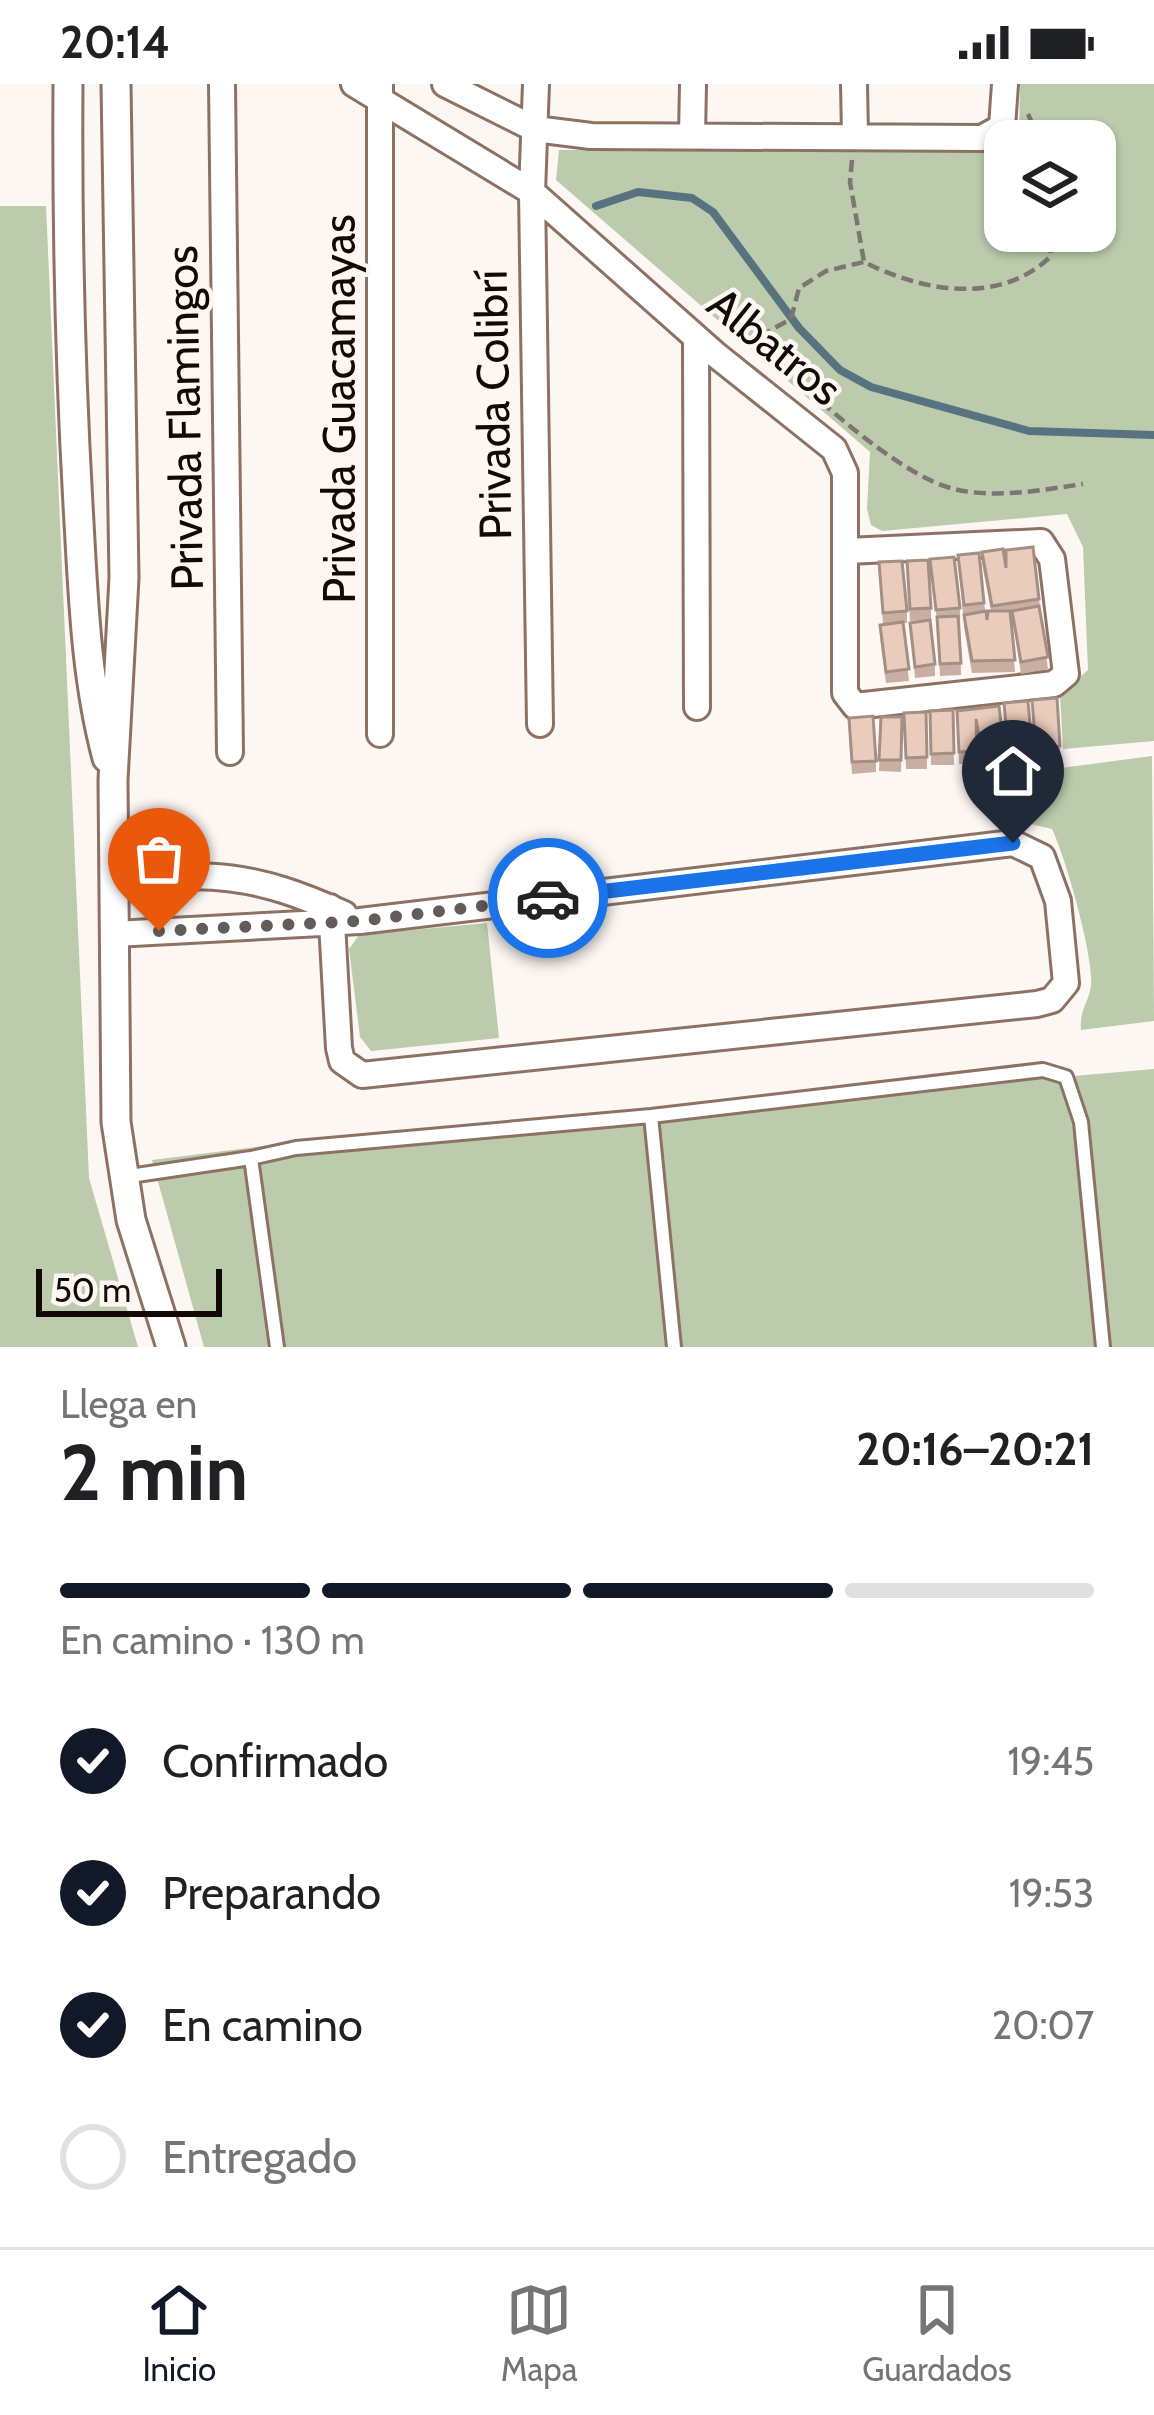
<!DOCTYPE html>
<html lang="es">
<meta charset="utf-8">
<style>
body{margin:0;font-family:Cabin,sans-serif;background:#f6f6f6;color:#202124;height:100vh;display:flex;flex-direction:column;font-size:45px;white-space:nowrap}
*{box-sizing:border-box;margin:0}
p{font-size:39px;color:#757577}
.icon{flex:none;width:66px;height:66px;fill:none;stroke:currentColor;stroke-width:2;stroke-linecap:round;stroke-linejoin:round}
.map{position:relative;height:1263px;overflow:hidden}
.panel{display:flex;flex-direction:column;background:#fff;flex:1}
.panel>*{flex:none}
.controls{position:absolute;left:984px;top:36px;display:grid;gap:24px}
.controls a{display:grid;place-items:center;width:132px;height:132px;border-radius:24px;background:#fff;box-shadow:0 3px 9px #0004;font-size:60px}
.scale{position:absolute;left:36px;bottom:30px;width:186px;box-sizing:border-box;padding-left:12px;border:6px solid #120905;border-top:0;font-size:33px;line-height:42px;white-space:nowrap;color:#120905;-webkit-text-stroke:9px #fdf7f3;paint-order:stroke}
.pin{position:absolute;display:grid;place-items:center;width:102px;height:102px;color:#fff;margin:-123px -51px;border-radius:50% 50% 50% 0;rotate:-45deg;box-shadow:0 0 12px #0007}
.pin .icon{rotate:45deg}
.courier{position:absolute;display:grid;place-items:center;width:120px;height:120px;margin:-60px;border:9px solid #1a73e8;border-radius:50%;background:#fff;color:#222;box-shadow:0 3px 15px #0007}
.summary em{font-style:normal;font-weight:700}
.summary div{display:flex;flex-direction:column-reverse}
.summary{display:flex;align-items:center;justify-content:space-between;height:204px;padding:0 60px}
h1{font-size:78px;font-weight:700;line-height:90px}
.bar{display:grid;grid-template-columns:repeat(4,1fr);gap:18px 12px;align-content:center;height:144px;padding:0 60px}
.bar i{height:15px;border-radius:9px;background:#e0e0e0}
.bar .current{background:#111827}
.bar p{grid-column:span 4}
ol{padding:0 60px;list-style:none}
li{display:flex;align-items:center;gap:36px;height:132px}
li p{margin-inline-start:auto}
li .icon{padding:12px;border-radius:50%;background:#111827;color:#fff;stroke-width:4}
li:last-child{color:#757577}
li i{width:66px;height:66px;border:6px solid #e0e0e0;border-radius:50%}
.status{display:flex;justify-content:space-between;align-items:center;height:84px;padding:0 60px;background:#fff;direction:ltr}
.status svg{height:33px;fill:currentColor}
.tabs{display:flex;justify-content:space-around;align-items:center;height:168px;border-top:3px solid #e0e0e0;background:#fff;font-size:33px;color:#757577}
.tabs a{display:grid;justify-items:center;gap:6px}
.tabs .current{color:#111827}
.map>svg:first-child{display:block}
.green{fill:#bbcbac}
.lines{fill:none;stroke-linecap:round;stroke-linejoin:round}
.stream{stroke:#577380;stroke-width:8}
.service-casing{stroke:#8d7263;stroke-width:18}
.minor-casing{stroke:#8d7263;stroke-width:30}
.tertiary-casing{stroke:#8d7263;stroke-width:33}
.path{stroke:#7d7571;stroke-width:4.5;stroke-dasharray:12 6;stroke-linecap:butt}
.service{stroke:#fff;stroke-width:12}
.minor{stroke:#fff;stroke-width:24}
.tertiary{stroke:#fff;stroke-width:27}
.wall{fill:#c9afa2}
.building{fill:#eaccbc;stroke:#a48f84;stroke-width:3}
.done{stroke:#645c58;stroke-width:12;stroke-dasharray:0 21.6}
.route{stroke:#1a73e8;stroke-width:15}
.labels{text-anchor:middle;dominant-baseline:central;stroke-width:9;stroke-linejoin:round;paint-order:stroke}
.street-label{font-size:45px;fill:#120905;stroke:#fdf7f3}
</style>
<div class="status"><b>20:14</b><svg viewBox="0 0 49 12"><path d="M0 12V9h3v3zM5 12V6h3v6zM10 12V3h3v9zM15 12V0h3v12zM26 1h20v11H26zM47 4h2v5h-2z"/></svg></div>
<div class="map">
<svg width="1154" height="1263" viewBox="0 0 1154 1263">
<rect width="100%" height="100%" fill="#fdf7f3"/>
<path class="green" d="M1020 0H1154V657L1063 665 1060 610 1088 586 1083 463 1067 430 882 447 871 441 867 425 870 368 556 96 559 66H1005V147H1095V57H1019Z
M0 122H46L89 1094 138 1263H0Z
M1152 672 1154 937 1081 946C1079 926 1089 919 1091 901 1094 872 1065 772 1052 745L1022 738 1016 690Z
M487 839 499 954 371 967 360 953 349 865 359 851Z
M1154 985V1263H204L152 1076 271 1061Z"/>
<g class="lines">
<path class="stream" d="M596 122 638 108 692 114 713 128 799 244 840 286 871 303 1029 347 1154 351"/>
<g class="service-casing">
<path id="service" d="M651 1032 674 1263
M123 1093 251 1074
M277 1263 251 1074 296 1064 651 1032 1043 986 1066 993 1081 1038 1103 1263"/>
</g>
<g class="minor-casing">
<path id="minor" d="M222 0 230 668
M354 0 532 108 716 271 834 365 845 389V609L855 622 1054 600 1066 590 1052 475 1041 458 847 467
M445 0 535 45 591 52 982 54 1002 43 1005 0
M536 0 532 108 540 640
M854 0 855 52
M380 2V650
M692 52 693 0
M696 254 697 623
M114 798C211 787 253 789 344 830
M114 850C196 845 278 842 360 837L1013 759 1042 773 1058 817 1066 899 1052 916 1037 920 362 991 342 977 339 964 332 839 330 823"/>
</g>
<g class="tertiary-casing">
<path id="tertiary" d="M68 0C67 141 70 280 78 421 83 506 85 592 107 674
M116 0 124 494 113 696 116 1038 131 1136 171 1263"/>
</g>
<path class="path" d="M1028 30 1040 57
M852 76 850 98 864 178C921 207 999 222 1050 173L1052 147
M756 256C800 300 894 390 954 405 996 415 1042 406 1083 400
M744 261 791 235 799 204 826 187 864 178"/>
<use href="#service" class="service"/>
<use href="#minor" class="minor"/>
<use href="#tertiary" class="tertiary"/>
</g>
<path class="wall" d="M982 468 1006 484 1039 515 1048 585 1021 590 1012 530 1010 531 1015 588 972 589 964 543 958 471 984 519 987 536 991 527 982 480Z
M930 475 960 524 961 591 940 592 937 538Z
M879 478 907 527V539H903L909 597 886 599 880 553V541L883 540Z
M907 489 931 524V536L910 537Z
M910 539 935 580V592L915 594Z
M1004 619 1032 663V675L1008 677Z
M953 626 954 681H931L930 627Z
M957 627 1004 664V676L982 678 977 650V679L959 680Z
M926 628 927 685H906L904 629Z
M1032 628 1060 662V674L1036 676Z
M881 633H902L901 688 879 687Z
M849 645 876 677V688L852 690Z"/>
<path class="building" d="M1033 463 1039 515 992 522 982 468 1003 465 1006 484V466Z
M979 469 984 519 964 521 958 471Z
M954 473 960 524 936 526 930 475Z
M928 476 931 524 910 525 907 477Z
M902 477 907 527 883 529 879 478Z
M1039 522 1048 573 1021 578 1012 527Z
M986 527 987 536 988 527H1010L1015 576 972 577 964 531Z
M958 532 961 579 940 580 937 533Z
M930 536 935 580 915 583 910 539Z
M903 538 909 585 886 588 880 541Z
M1057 614 1060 662 1036 664 1032 616Z
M1028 617 1032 663 1008 665 1004 619Z
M999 622 1004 664 982 667 976 635 977 667 959 668 957 627Z
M953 626 954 669 931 670 930 627Z
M926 628 927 673 906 674 904 629Z
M873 632 876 677 852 678 849 634Z
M881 633H902L901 676H879Z"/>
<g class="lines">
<path class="done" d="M159 847 360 837 548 814"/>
<path class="route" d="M548 814 1013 759"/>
</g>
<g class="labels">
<g class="street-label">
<text transform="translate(775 262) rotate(39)">Albatros</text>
<text transform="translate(493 321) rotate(-91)">Privada Colibrí</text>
<text transform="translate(339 325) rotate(-90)">Privada Guacamayas</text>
<text transform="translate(184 334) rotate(-91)">Privada Flamingos</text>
</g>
</g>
</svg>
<div class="controls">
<a><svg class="icon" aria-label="layers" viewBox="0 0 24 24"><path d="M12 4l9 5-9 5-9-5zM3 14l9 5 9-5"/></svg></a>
</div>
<div class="scale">50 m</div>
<div class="pin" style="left:159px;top:847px;background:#ea580c"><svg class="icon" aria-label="bag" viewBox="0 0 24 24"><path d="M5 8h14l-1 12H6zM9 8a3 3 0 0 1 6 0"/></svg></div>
<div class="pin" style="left:1013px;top:759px;background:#1f2937"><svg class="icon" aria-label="home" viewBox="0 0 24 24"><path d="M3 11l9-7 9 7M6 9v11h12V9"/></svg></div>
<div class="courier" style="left:548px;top:814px"><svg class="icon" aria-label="car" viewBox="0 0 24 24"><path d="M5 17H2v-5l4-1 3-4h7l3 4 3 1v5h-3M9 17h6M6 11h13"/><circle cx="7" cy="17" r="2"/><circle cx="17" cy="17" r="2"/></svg></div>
</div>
<section class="panel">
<div class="summary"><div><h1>2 min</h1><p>Llega en</p></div><em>20:16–20:21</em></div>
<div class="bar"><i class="current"></i><i class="current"></i><i class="current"></i><i></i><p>En camino · 130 m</p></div>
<ol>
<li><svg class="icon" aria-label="check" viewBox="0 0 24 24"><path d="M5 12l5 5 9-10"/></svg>Confirmado<p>19:45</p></li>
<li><svg class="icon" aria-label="check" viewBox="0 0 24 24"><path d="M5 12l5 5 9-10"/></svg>Preparando<p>19:53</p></li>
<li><svg class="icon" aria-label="check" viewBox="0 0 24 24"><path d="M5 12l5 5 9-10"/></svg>En camino<p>20:07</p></li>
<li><i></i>Entregado</li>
</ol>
</section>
<nav class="tabs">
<a class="current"><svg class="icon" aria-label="home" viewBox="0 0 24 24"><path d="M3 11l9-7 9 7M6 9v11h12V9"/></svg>Inicio</a>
<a><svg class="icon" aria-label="map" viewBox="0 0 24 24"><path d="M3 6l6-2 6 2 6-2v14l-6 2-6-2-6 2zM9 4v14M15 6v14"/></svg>Mapa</a>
<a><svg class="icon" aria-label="saved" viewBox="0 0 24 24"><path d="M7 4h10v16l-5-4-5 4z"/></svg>Guardados</a>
</nav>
